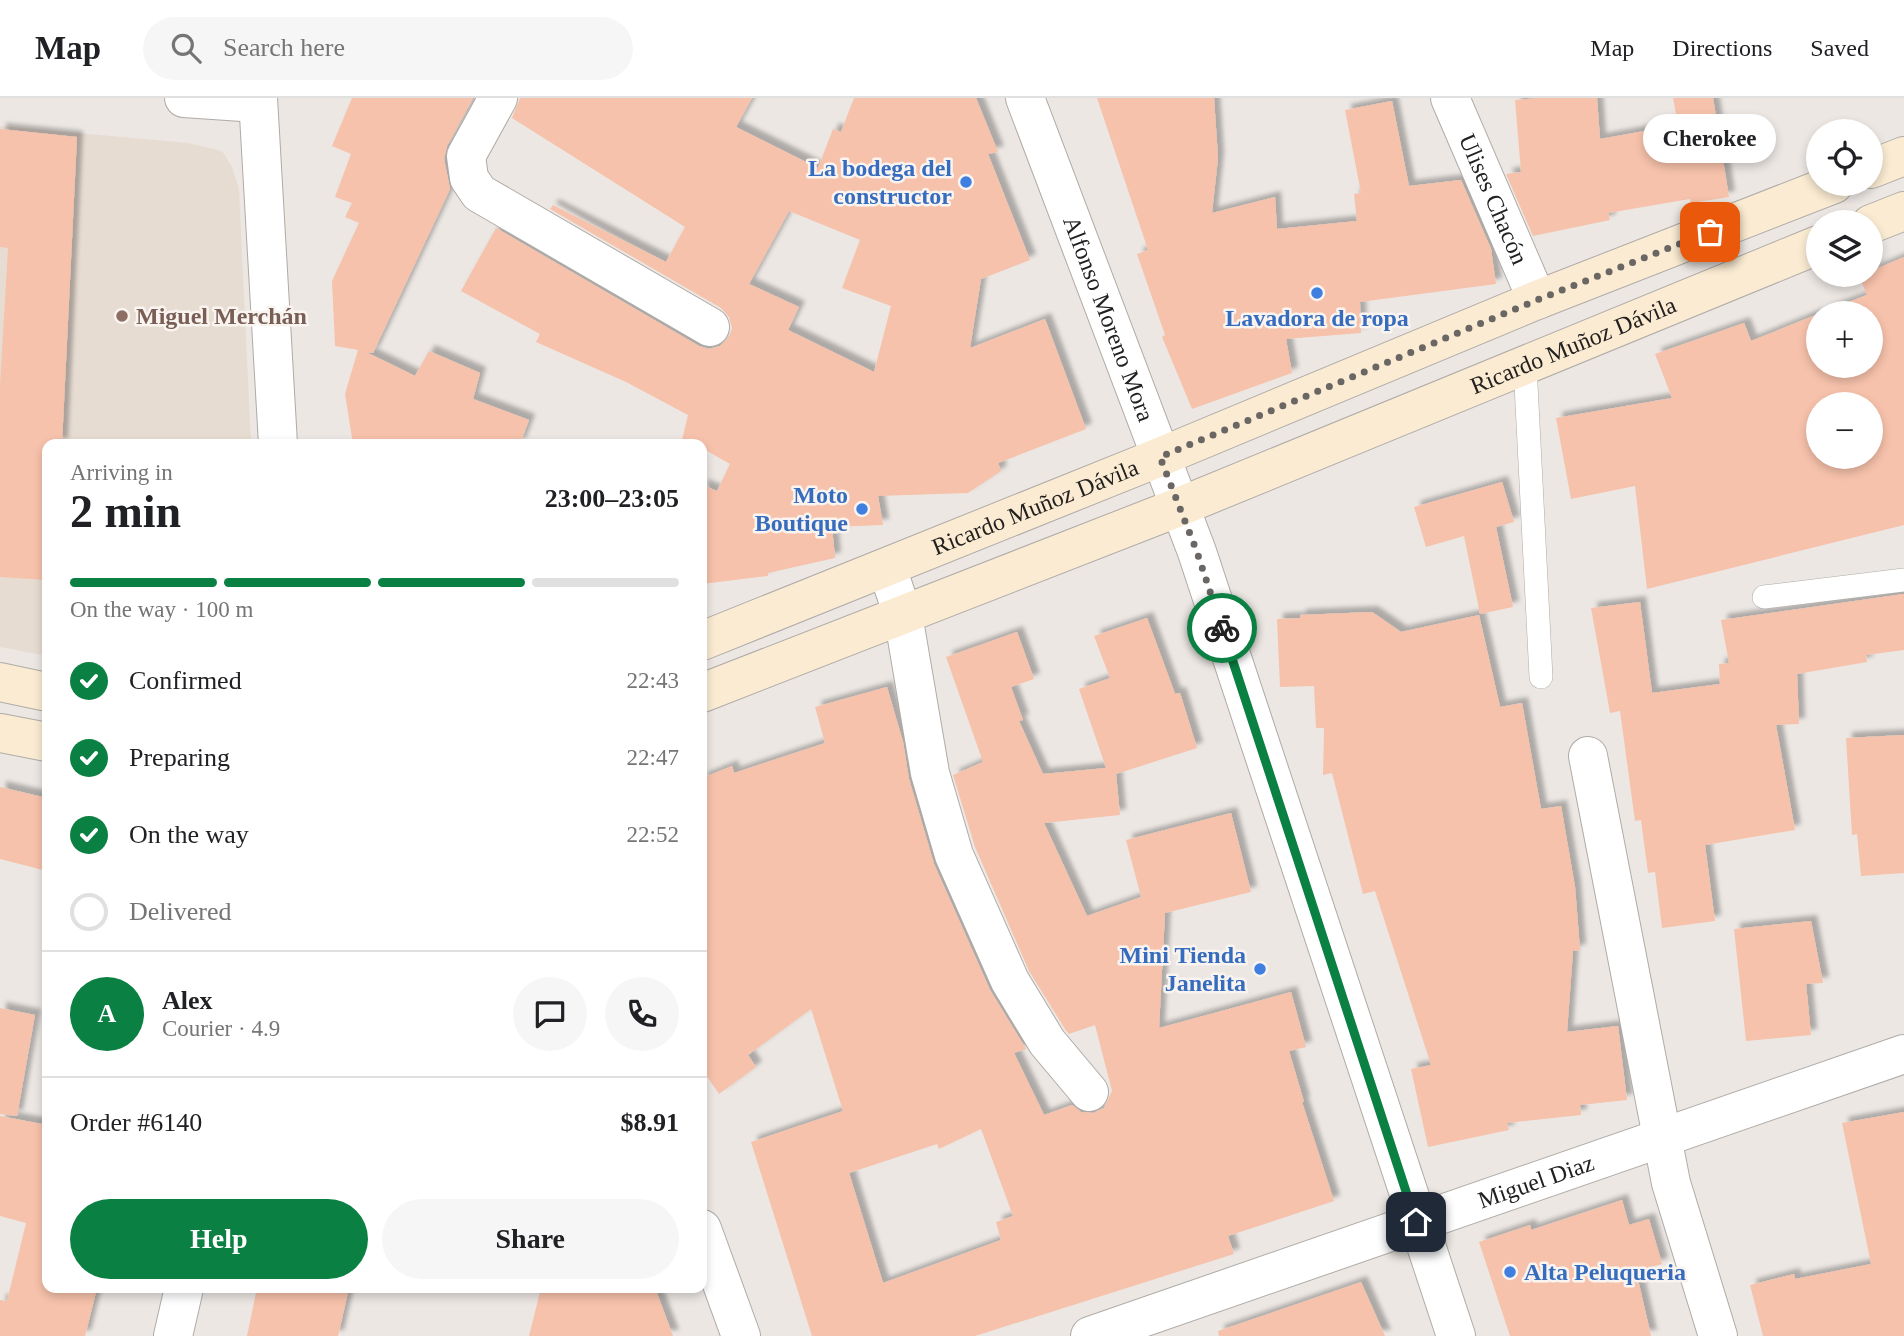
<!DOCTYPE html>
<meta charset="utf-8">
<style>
body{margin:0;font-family:Georgia,serif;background:#f6f6f6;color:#202124;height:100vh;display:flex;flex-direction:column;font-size:26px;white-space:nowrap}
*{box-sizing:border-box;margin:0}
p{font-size:23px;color:#757577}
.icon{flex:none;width:38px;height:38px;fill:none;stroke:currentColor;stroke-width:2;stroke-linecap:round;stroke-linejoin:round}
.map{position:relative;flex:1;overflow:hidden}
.drawer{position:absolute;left:42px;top:341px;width:665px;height:854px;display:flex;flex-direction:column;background:#fff;border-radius:14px;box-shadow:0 4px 10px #0003}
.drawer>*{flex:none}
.fabs{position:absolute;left:1806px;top:21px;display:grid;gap:14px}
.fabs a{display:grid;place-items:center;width:77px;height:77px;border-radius:50%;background:#fff;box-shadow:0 4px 10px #0003;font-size:35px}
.pin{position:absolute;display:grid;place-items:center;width:60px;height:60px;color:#fff;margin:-30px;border-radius:14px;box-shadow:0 4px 10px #0006}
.courier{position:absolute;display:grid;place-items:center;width:70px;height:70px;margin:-35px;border:5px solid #0b8043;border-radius:50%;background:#fff;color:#222;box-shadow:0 2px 9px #0007}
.bubble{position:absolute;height:49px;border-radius:24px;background:#fff;box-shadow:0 4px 10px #0003;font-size:23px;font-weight:600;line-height:49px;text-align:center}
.head em{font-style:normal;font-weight:600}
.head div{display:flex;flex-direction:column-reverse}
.head{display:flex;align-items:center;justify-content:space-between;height:119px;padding:0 28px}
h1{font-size:46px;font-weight:600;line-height:52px}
.bar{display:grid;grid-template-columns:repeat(4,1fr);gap:10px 7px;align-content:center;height:84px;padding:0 28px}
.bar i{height:9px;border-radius:5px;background:#e0e0e0}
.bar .selected{background:#0b8043}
.bar p{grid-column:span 4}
.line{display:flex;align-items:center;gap:18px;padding:0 28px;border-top:2px solid #e0e0e0}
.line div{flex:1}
.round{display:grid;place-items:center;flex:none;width:74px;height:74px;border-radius:37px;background:#f6f6f6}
ol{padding:0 28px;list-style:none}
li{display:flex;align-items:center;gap:21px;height:77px}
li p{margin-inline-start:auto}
li .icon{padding:7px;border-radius:50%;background:#0b8043;color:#fff;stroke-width:4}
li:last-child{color:#757577}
li i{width:38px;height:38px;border:4px solid #e0e0e0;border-radius:50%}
.cta{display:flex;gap:14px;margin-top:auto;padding:14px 28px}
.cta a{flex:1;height:80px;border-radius:42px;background:#0b8043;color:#fff;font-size:28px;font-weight:600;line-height:80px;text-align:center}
.cta a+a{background:#f6f6f6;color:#202124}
header{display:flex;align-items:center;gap:42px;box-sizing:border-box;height:98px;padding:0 35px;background:#fff;border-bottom:2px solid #e0e0e0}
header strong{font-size:33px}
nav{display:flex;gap:38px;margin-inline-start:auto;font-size:24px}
.search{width:490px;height:63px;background:#f6f6f6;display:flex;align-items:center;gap:18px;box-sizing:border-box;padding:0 24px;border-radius:38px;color:#757577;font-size:26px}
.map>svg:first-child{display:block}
.built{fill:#e7dcd2}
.building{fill:#f7c2ab;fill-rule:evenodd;filter:url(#shadow)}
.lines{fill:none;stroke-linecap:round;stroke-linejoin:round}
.lane-casing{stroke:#afaba7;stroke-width:24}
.street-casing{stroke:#afaba7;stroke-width:40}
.secondary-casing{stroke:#afaba7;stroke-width:40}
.lane{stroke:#fff;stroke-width:23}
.street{stroke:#fff;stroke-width:38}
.secondary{stroke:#faebd2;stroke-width:38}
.done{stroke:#696664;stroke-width:7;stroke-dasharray:0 12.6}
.route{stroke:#0b8043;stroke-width:9}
.shop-dot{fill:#3f7fe0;stroke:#f9f4f0;stroke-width:2.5}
.education-dot{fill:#8d6e63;stroke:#f9f4f0;stroke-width:2.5}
.labels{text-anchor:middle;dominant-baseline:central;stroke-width:5;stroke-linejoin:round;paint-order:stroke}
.shop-label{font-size:24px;font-weight:bold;fill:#366cbe;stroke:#f9f4f0;text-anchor:end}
.street-label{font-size:24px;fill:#232120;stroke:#f9f4f0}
.education-label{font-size:24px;font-weight:bold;fill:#785e54;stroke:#f9f4f0;text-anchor:start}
</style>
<header>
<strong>Map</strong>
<div class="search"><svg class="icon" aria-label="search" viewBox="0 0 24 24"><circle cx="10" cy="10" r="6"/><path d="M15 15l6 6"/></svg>Search here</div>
<nav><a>Map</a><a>Directions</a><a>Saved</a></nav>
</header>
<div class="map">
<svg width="1904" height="1238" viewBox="0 0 1904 1238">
<defs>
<filter id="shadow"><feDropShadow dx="6" dy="-6" stdDeviation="2" flood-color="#0004"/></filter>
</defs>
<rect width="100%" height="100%" fill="#ece7e3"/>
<path class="built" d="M0 28 188 45 222 53 232 69 239 91 251 346H47V558L0 549Z"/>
<path class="building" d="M352 0H473L447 48 444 61 450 91 373 255 366 254 415 278 429 253 480 275 473 301 529 322 520 346H353L345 296 358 252 335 248 332 183 359 125 345 119 352 105 335 99 351 56 332 48Z
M520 0H752L736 29 818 70 833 31 841 34 854 0H976L998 54 988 56 1030 162 981 181 970 250 1045 221 1086 331 998 365 1001 373 968 395 878 398 883 427 832 429 835 460 768 475V478L702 486V387L717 393 730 366 702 350V346H681L688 317 626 284 536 244 540 236 461 193 496 130 699 248 709 251 720 248 729 239 732 230 729 219 721 210 550 111 553 107 666 164 685 129 512 20ZM789 113 860 142 842 190 891 208 874 274 788 232 799 209 749 186Z
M1097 0H1214L1218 60 1212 115 1275 99 1277 131 1357 123 1354 96 1361 95 1345 12 1392 3 1409 88 1461 82 1491 151 1496 186 1360 204 1361 235 1286 241 1292 275 1192 311 1162 239 1165 237 1137 156 1148 152Z
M1540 0H1597L1600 41 1678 27 1673 0H1713L1729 99 1691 105 1690 101 1608 115 1610 122 1533 138 1506 76 1521 74 1515 2Z
M0 31 77 39 62 346H47V482L0 479V288L8 150 0 149Z
M1904 159V427L1647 491 1635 388 1571 401 1556 320 1672 300 1655 256 1744 225 1751 243 1818 216V268H1871V215H1820L1867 197 1859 178 1871 177V173ZM1818 306H1871V359H1818Z
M1502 384 1514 424 1496 429 1513 509 1480 516 1464 438 1426 449 1414 409Z
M1904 496V552L1866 557 1867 564 1797 576 1799 626 1776 627 1795 732 1705 747 1715 823 1662 830 1655 774 1648 775 1641 722 1635 723 1620 613 1610 615 1591 510 1640 504 1652 595 1720 586 1719 566 1729 565 1721 522Z
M1372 514 1401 534 1479 517 1500 609 1522 605 1541 711 1561 708 1575 789 1580 852 1573 853 1567 934 1618 928 1627 1002 1580 1007 1581 1017 1507 1025 1509 1032 1428 1049 1411 971 1431 967 1375 793 1363 796 1332 675 1323 677 1324 630H1316L1314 588 1280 589 1277 521 1300 520V517Z
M1147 520 1175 596 1180 595 1197 650 1116 676 1120 717 1044 725 1087 818 1141 799 1126 742 1231 715 1251 794 1165 815 1159 930 1291 894 1306 949 1289 953 1304 1004H1302L1334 1103 1228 1138 1234 1156 975 1238H812L751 1044 843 1013 811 911 748 957 756 969 719 996 702 971V680L732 668 734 675 825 645 815 609 887 589 903 644 909 681 934 766 990 892 1026 951 1014 955 1044 1017 1072 1007 1081 1014 1093 1015 1104 1010 1112 993 1095 927 1069 936 1065 931 1029 873 975 749 953 677 983 664 946 559 1017 534 1034 581 1011 589 1023 622 1019 623 1043 676 1106 670 1079 591 1110 580 1094 538ZM981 1031 1013 1118 996 1124 1001 1142 883 1185 849 1075 937 1046 939 1051Z
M1904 637V775L1861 778 1857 736 1852 737 1846 640Z
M0 689 47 700V773L0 761Z
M1811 823 1823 885 1806 886 1811 937 1746 943 1734 831Z
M0 910 35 917 17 1018 0 1016Z
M1904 1014V1238H1763L1750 1187 1794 1176 1795 1181 1871 1166 1842 1025Z
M0 1018 47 1027V1190H97L85 1238H0V1202L7 1203 26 1125 0 1118Z
M1622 1102 1629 1127 1649 1121 1662 1166 1636 1173 1651 1238H1510L1479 1144 1530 1127 1531 1132Z
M1361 1184 1385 1238H1219L1218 1233Z
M257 1190H349L338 1238H247Z
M541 1190H655L673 1238H529Z"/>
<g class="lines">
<g class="lane-casing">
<path id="lane" d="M1525 267 1541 579
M1764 499 1904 482"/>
</g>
<g class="street-casing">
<g id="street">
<path d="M184 0 258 5"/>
<path d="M258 0 278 346"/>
<path d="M498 0 466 58 469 80 479 95 710 229"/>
<path id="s1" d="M1025 0 1197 454 1456 1238"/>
<path id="s2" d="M1450 0 1537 202"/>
<path d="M887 470 903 517 930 675 954 757 1010 883 1047 944 1089 994"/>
<path d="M1588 658 1671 1085 1718 1238"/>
<path d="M702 1131 741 1238"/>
<path d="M173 1238 184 1190"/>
<path id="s3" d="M1090 1238 1904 956"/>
</g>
</g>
<g class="secondary-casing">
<g id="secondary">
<path d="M1871 71 1904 58"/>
<path d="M1871 126 1904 113"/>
<path id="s4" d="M702 543 1160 359 1537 202 1834 86"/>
<path d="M0 584 47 594"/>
<path id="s5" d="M702 595 1179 409 1818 147"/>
<path d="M0 635 47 644"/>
</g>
</g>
<use href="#lane" class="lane"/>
<use href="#street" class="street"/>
<use href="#secondary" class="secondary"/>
</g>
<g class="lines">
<path class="done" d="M1222 530 1197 454 1160 359 1537 202 1710 134"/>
<path class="route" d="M1222 530 1416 1124"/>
</g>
<g class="shop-dot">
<circle cx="966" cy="84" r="7"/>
<circle cx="1317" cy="195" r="7"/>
<circle cx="862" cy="411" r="7"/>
<circle cx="1260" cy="871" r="7"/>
<circle cx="1510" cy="1174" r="7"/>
</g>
<circle class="education-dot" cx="122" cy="218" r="7"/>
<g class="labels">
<g class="shop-label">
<text x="952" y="70">La bodega del<tspan x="952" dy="28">constructor</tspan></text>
<text x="1317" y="220" text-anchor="middle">Lavadora de ropa</text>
<text x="848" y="397">Moto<tspan x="848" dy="28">Boutique</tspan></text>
<text x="1246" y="857">Mini Tienda<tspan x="1246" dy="28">Janelita</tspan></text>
<text x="1524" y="1174" text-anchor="start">Alta Peluqueria</text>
</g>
<g class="street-label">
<text stroke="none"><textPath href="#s2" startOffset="110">Ulises Chacón</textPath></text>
<text stroke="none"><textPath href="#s1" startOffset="236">Alfonso Moreno Mora</textPath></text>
<text stroke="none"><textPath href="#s5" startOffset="938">Ricardo Muñoz Dávila</textPath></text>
<text stroke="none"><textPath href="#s4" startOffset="359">Ricardo Muñoz Dávila</textPath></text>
<text stroke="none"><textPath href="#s3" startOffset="472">Miguel Diaz</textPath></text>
</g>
<g class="education-label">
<text x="136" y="218">Miguel Merchán</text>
</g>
</g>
</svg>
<div class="fabs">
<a><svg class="icon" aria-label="locate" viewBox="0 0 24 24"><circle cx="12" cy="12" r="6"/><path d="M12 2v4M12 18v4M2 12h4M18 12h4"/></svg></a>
<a><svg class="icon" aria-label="layers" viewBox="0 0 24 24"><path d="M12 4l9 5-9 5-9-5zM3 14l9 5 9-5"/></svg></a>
<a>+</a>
<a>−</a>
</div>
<div class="pin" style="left:1710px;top:134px;background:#ea580c"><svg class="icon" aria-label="bag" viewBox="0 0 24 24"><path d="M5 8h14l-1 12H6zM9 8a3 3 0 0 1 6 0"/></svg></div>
<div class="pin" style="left:1416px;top:1124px;background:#1f2937"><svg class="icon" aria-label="home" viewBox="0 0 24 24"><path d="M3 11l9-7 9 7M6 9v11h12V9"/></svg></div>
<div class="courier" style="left:1222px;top:530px"><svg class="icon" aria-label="bike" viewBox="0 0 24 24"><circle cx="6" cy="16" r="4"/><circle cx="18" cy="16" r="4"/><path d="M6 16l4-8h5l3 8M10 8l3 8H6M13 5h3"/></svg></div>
<div class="bubble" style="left:1643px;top:16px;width:133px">Cherokee</div>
<section class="drawer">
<div class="head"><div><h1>2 min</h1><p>Arriving in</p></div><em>23:00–23:05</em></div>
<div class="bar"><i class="selected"></i><i class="selected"></i><i class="selected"></i><i></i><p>On the way · 100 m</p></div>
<ol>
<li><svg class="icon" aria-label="check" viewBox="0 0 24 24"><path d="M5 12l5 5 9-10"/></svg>Confirmed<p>22:43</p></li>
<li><svg class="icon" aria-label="check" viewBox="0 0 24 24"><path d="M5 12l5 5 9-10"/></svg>Preparing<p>22:47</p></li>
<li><svg class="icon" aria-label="check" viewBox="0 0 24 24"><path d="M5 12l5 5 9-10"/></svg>On the way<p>22:52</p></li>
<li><i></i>Delivered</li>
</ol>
<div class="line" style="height:126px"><b class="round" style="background:#0b8043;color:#fff">A</b><div><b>Alex</b><p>Courier · 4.9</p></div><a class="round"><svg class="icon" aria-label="chat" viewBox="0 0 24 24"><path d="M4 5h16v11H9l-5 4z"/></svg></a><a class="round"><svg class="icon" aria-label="phone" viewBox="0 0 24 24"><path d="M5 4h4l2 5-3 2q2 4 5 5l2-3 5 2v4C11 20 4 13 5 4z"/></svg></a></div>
<div class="line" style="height:91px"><div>Order #6140</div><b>$8.91</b></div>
<div class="cta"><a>Help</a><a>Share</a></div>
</section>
</div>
